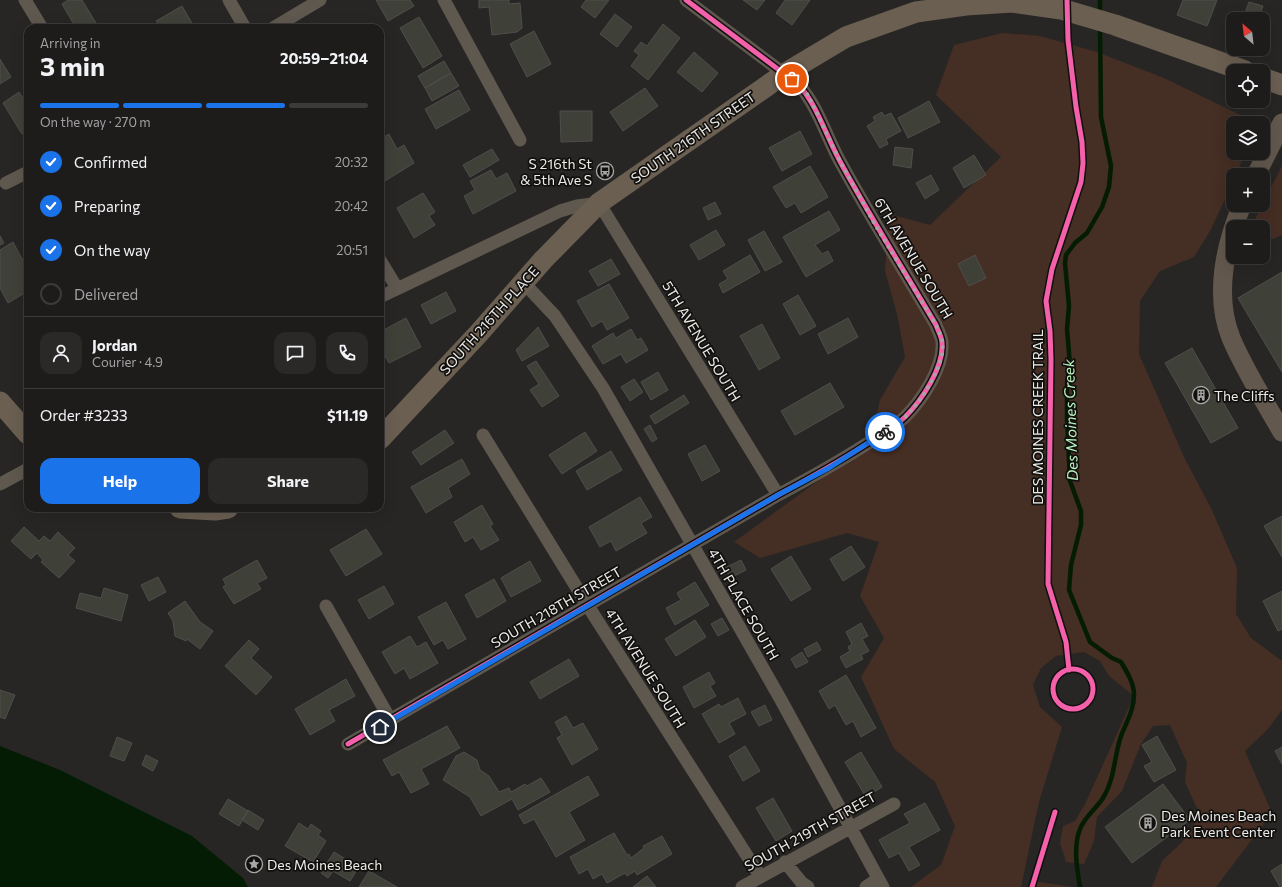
<!DOCTYPE html>
<meta charset="utf-8">
<style>
body{margin:0;font-family:Commissioner,sans-serif;background:#2b2928;color:#f1f3f6;height:100vh;display:flex;flex-direction:column;font-size:15px;white-space:nowrap}
*{box-sizing:border-box;margin:0}
p{font-size:13px;color:#a1a1a3}
.icon{flex:none;width:22px;height:22px;fill:none;stroke:currentColor;stroke-width:2;stroke-linecap:round;stroke-linejoin:round}
.map{position:relative;flex:1;overflow:hidden}
.panel{position:absolute;left:24px;top:24px;width:360px;height:488px;display:flex;flex-direction:column;background:#1e1c1b;border-radius:12px;box-shadow:0 4px 16px #0002,0 0 0 1px #3c3a3a}
.panel>*{flex:none}
.needle{width:26px;rotate:332deg}
.buttons{position:absolute;left:1226px;top:12px;display:grid;gap:8px}
.buttons a{display:grid;place-items:center;width:44px;height:44px;border-radius:8px;background:#1e1c1b;box-shadow:0 4px 16px #0002,0 0 0 1px #3c3a3a;font-size:20px}
.pin{position:absolute;display:grid;place-items:center;width:34px;height:34px;color:#fff;margin:-17px;border:2px solid #fff;border-radius:50%;box-shadow:0 1px 4px #0007}
.courier{position:absolute;display:grid;place-items:center;width:40px;height:40px;margin:-20px;border:3px solid #1a73e8;border-radius:50%;background:#fff;color:#222;box-shadow:0 1px 5px #0007}
.head em{font-style:normal;font-weight:700}
.head div{display:flex;flex-direction:column-reverse}
.head{display:flex;align-items:center;justify-content:space-between;height:68px;padding:0 16px}
h1{font-size:26px;font-weight:700;line-height:30px}
.bar{display:grid;grid-template-columns:repeat(4,1fr);gap:6px 4px;align-content:center;height:48px;padding:0 16px}
.bar i{height:5px;border-radius:3px;background:#3c3a3a}
.bar .selected{background:#1a73e8}
.bar p{grid-column:span 4}
.line{display:flex;align-items:center;gap:10px;padding:0 16px;border-top:1px solid #3c3a3a}
.line div{flex:1}
.round{display:grid;place-items:center;flex:none;width:42px;height:42px;border-radius:12px;background:#2b2928}
ol{padding:0 16px;list-style:none}
li{display:flex;align-items:center;gap:12px;height:44px}
li p{margin-inline-start:auto}
li .icon{padding:4px;border-radius:50%;background:#1a73e8;color:#fff;stroke-width:4}
li:last-child{color:#a1a1a3}
li i{width:22px;height:22px;border:2px solid #3c3a3a;border-radius:50%}
.action{display:flex;gap:8px;margin-top:auto;padding:8px 16px}
.action a{flex:1;height:46px;border-radius:12px;background:#1a73e8;color:#fff;font-size:16px;font-weight:700;line-height:46px;text-align:center}
.action a+a{background:#2b2928;color:#f1f3f6}
.map>svg:first-child{display:block}
.green{fill:#452e23}
.water{fill:#041c04}
.lines{fill:none;stroke-linecap:round;stroke-linejoin:round}
.stream{stroke:#041c04;stroke-width:4.5}
.building{fill:#3f4037;stroke:#4f4e4d}
.minor{stroke:#5f584f;stroke-width:13}
.secondary{stroke:#63584d;stroke-width:19}
.primary{stroke:#6a5f51;stroke-width:21}
.cycleway-casing{stroke:#11100e;stroke-width:8}
.cycleway{stroke:#f560ab;stroke-width:5}
.done{stroke:#a7a6a3;stroke-width:4;stroke-dasharray:0 7.2}
.route{stroke:#1a73e8;stroke-width:5}
.labels{text-anchor:middle;dominant-baseline:central;stroke-width:3.5;stroke-linejoin:round;paint-order:stroke}
.street-label{font-size:14px;fill:#ecebe8;stroke:#11100e}
.poi-label{font-size:14px;fill:#ecebe8;stroke:#11100e;text-anchor:start}
.water-label{font-size:15px;font-style:italic;fill:#b9f3bc;stroke:#11100e}
</style>
<div class="map">
<svg width="1282" height="887" viewBox="0 0 1282 887">
<rect width="100%" height="100%" fill="#282624"/>
<path class="green" d="M1002 33 1040 36 1097 52 1164 78 1257 123H1233V153H1245L1236 175H1233V182L1229 191 1210 231 1194 257 1160 271 1140 301 1139 354 1184 457 1211 508 1237 568 1236 614 1251 638 1282 661V710L1268 729 1245 751 1272 813 1216 887H1152L1162 861 1182 842 1200 815 1185 782 1187 763 1170 725 1153 726 1141 744 1122 791 1097 817 1094 841 1084 864 1066 862 1060 843 1063 826 1075 821 1085 804 1134 696 1109 676 1100 661 1084 652 1056 656 1041 668 1033 685 1040 707 1062 727 1039 802 1021 887H911L941 865 955 826 935 782 894 749 861 677 884 638 860 596 879 542 847 533 760 558 734 542 870 443 880 400 905 357 897 314 885 271 889 214 930 225 1001 157 936 95 954 45Z
M1282 166V235L1273 239 1263 236V227H1251Z
M1034 881 1072 887H1033Z"/>
<path class="water" d="M0 746 60 770 192 836 243 878 248 887H0Z"/>
<g class="lines">
<path class="stream" d="M1100 0V14
M1080 887C1077 869 1073 847 1080 829 1085 816 1096 809 1103 798 1115 779 1114 756 1121 736 1126 723 1134 710 1134 695 1134 683 1127 672 1121 662L1112 658 1090 642 1069 590 1071 565 1081 525V511L1070 481 1067 419V383L1070 365 1067 329 1069 306 1065 263 1066 255 1075 243 1087 233 1102 207 1109 187 1111 166 1101 117 1100 26"/>
</g>
<path class="building" d="M68 0H82L96 23 87 28H76L62 4Z
M376 0H410L414 6 388 21Z
M479 0H509V4L520 3 522 28 517 32 492 35 489 7 479 8Z
M586 0H609L595 18 581 7Z
M743 0H765L757 10Z
M785 0H810L792 25 776 13Z
M1183 0H1217L1207 26 1177 15Z
M1249 2 1263 6 1258 19H1243Z
M182 6 193 25 187 28H161L156 21Z
M615 14 632 27 617 47 600 34Z
M419 17 442 56 423 68 400 28Z
M318 23 321 28H310Z
M663 24 680 38 648 80 631 66 639 55 634 51 641 42 647 46Z
M534 31 551 64 527 77 510 44Z
M694 52 718 73 702 92 677 72Z
M0 59 11 77 0 84Z
M444 61 451 73 425 88 418 76Z
M451 73 459 86 432 101 425 88Z
M645 88 658 106 623 131 610 112Z
M459 90 470 110 436 129 425 109Z
M19 92 28 106V131L22 134 3 103Z
M929 101 940 122 908 138 898 118Z
M560 111H592V141L561 142Z
M882 112 884 116 891 113 901 131 886 139 888 144 880 148 867 126 875 121 873 117Z
M800 131 812 154 782 171 769 148Z
M389 134 397 149 404 145 414 163 380 184V158L382 157 380 154V139Z
M895 147 913 149 911 168 893 165Z
M492 149 499 160 470 177 463 165Z
M974 155 986 175 964 188 953 168Z
M810 166 828 197 801 213 795 203 786 208 773 187Z
M491 170 496 179 507 173 516 191 473 214 464 196 475 190 470 181Z
M931 175 939 190 925 199 916 183Z
M423 193 435 212 429 216 435 225 414 238 397 208Z
M715 202 721 214 708 220 703 208Z
M829 211 840 230 815 245 822 254 828 251 833 261 806 277 783 237Z
M716 230 725 245 699 260 690 245Z
M764 231 782 262 765 271 748 240Z
M0 236 4 243 0 245Z
M13 242 28 270V291L8 303 0 288V250Z
M750 255 760 272 723 293 719 284 728 279 723 271Z
M975 255 986 278 969 286 958 264Z
M611 259 620 274 598 286 589 271Z
M1282 272V372L1238 298Z
M609 284 629 318 607 330 602 321 592 327 577 301Z
M446 292 456 311 431 324 421 305Z
M798 295 816 326 800 335 783 304Z
M406 318 421 347 389 363 384 354 380 356V332Z
M848 318 858 337 828 354 818 334Z
M762 324 780 358 759 370 740 336Z
M538 327 549 346 522 361 516 350Z
M631 329 637 340 641 338 648 350 626 363 621 354 603 364 592 346 613 333 616 338Z
M1192 348 1238 428 1211 443 1165 363Z
M536 361 559 396 542 407 530 390 539 384 527 366Z
M658 372 668 390 651 400 641 382Z
M634 379 643 392 630 401 621 387Z
M830 383 844 407 795 435 781 411Z
M684 395 689 403 655 424 650 416Z
M650 425 657 439 652 442 644 429Z
M445 430 454 443 421 465 412 452Z
M585 432 597 451 562 474 549 455Z
M705 445 720 471 702 481 688 454Z
M611 451 622 470 587 490 576 471Z
M462 459 470 474 448 488 452 497 426 513 411 487Z
M640 497 652 517 641 523 647 533 616 551 611 541 600 547 589 527Z
M482 505 493 524 490 526 499 540 481 550 473 537 465 542 454 522Z
M1282 516V557L1264 526Z
M24 527 39 541 44 536 50 541 58 532 75 548 68 555 75 561 59 578 41 562 43 560 37 553 31 559 11 541Z
M366 529 382 554 346 576 330 550Z
M851 546 865 567 843 581 830 559Z
M791 556 811 589 791 601 771 569Z
M257 560 267 578 257 583 261 589 234 604 223 587 226 585 223 579Z
M741 560 746 570 730 578 725 568Z
M530 561 541 581 511 597 501 578Z
M158 577 166 592 149 601 141 585Z
M494 579 506 601 477 618 465 595Z
M695 582 709 605 675 625 666 608 681 600 677 593Z
M384 586 394 604 369 619 358 600Z
M104 588 128 595 121 621 76 608 80 593 101 598Z
M1282 591V629L1278 631 1263 601Z
M185 601 200 622 213 631 200 649 187 639 186 641 175 636 173 621 168 613Z
M446 602 466 639 448 649 443 640 434 645 418 617Z
M722 618 729 630 718 636 711 624Z
M695 620 706 637 676 656 665 639Z
M861 623 868 636 862 639 869 651 861 655 863 659 846 668 840 657 850 651 848 647 852 644 846 632Z
M410 636 417 647 426 642 438 663 410 679 404 668 395 674 382 652Z
M249 640 259 649 251 658 272 677 256 695 225 666Z
M817 642 821 650 808 657 804 649Z
M802 652 808 662 796 668 791 659Z
M569 659 579 676 540 699 530 682Z
M709 672 715 683 710 686 716 696 694 708 683 687Z
M846 675 876 728 861 737 853 721 846 725 835 705 829 709 819 691Z
M346 679 355 696 329 710 335 721 310 735 295 709Z
M0 690 15 695 5 719 0 717Z
M738 698 746 714 729 723 735 734 719 743 702 714 719 704 721 707Z
M765 705 772 720 759 726 751 712Z
M566 716 573 728 583 723 598 749 572 765 557 738 562 735 555 722Z
M447 726 460 748 421 769 429 784 411 793 399 772 392 776 383 760Z
M1157 736 1176 770 1154 782 1144 766 1152 762 1142 745Z
M117 737 132 743 124 761 110 756Z
M745 746 760 771 743 781 729 756Z
M1282 747V764L1275 751Z
M464 752 477 760 480 770 489 776 499 792 509 788 511 792 525 784 527 786 541 778 550 792 518 810 512 799 481 816 470 797 443 780 456 756Z
M861 752 882 787 866 797 845 762Z
M146 755 158 761 153 771 142 765Z
M588 776 599 795 569 812 585 840 556 857 534 819 524 824 519 815Z
M1163 784 1190 820 1132 863 1105 827Z
M773 798 792 831 776 841 756 808Z
M228 799 248 811 239 826 219 814Z
M925 803 940 830 909 847 920 865 909 871 899 853 889 858 879 840 910 823 904 814Z
M248 810 264 820 258 830 242 820Z
M299 823 308 829 311 824 321 831 318 835 326 841 313 862 285 846Z
M614 833 627 855 629 854 631 858 644 848 643 846 662 836 672 854 637 875 635 871 627 876 625 873 607 883 602 874 593 879 588 869 579 874 570 857Z
M334 852 359 867 350 881 333 871 328 878 321 873Z
M1282 864V887H1280L1271 871Z
M369 871 397 887H359Z
M647 876 656 887H633Z"/>
<g class="lines">
<path class="minor" d="M25 0 42 28
M229 0 245 28
M444 0 520 140
M273 28 320 0
M6 183 28 172
M380 260 397 288
M523 282 555 316 603 388 781 700 883 887
M380 297 560 211 577 206 599 203 778 495
M483 435 588 606 760 876
M0 484 28 469
M326 606 391 721
M348 744 778 495C808 479 837 463 865 445 878 437 893 428 905 417 922 400 944 367 942 343 942 337 938 331 936 325 905 272 872 220 842 165 827 139 819 108 799 85L686 0
M785 862 802 883 808 887
M742 887 894 804
M866 887 878 879"/>
<path class="secondary" d="M1256 175 1282 123
M1242 205C1225 245 1214 296 1231 338 1245 371 1265 402 1282 432"/>
<path class="primary" d="M1263 78 1282 85
M0 402 28 434
M380 439 479 333 543 260 599 203 784 74 846 37 916 12 966 5 1012 2 1061 9 1115 25 1245 71
M180 508 215 510 228 508"/>
<g class="cycleway-casing">
<path id="cycleway" d="M1067 0 1068 40 1076 107 1082 142 1083 163 1081 182 1052 269 1046 301 1050 331 1051 360 1048 584 1066 642 1069 670
M1053 689a20 20 0 1 1 40 0a20 20 0 1 1-40 0Z
M348 744 778 495C808 479 837 463 865 445 878 437 893 428 905 417 922 400 944 367 942 343 942 337 938 331 936 325 905 272 872 220 842 165 827 139 819 108 799 85L686 0
M1032 887 1055 812"/>
</g>
<use href="#cycleway" class="cycleway"/>
</g>
<g class="lines">
<path class="done" d="M792 79 808 95 840 161 874 223 936 325C938 330 941 335 942 340 947 363 921 402 905 417 899 423 891 427 885 432"/>
<path class="route" d="M380 727 778 495 829 468 885 432"/>
</g>
<defs>
<g id="bus-ring" transform="scale(0.9)"><circle r="9.5" fill="#11100e" stroke="#a7a6a3" stroke-width="1.5"/><path d="M-5-6H5V4H4V6H2V4H-2V6H-4V4H-5ZM-3.5-4V0h7V-4ZM-3.5 1.2v1.5H-2V1.2ZM2 1.2v1.5H3.5V1.2Z" fill="#a7a6a3"/></g>
<g id="building-ring" transform="scale(0.9)"><circle r="9.5" fill="#11100e" stroke="#a7a6a3" stroke-width="1.5"/><path d="M-4-6H4V6H1V3H-1V6H-4ZM-2.5-4.3h1.7v1.8h-1.7ZM.8-4.3h1.7v1.8H.8ZM-2.5-1h1.7V.8h-1.7ZM.8-1h1.7V.8H.8Z" fill="#a7a6a3"/></g>
<g id="sight-ring" transform="scale(0.9)"><circle r="9.5" fill="#11100e" stroke="#a7a6a3" stroke-width="1.5"/><path d="M0-6L1.8-2.2L6-1.7L2.9 1.2L3.7 5.4L0 3.3L-3.7 5.4L-2.9 1.2L-6-1.7L-1.8-2.2Z" fill="#a7a6a3"/></g>
</defs>
<g fill-rule="evenodd">
<use href="#bus-ring" x="605" y="171"/>
<use href="#building-ring" x="1201" y="395"/>
<use href="#building-ring" x="1148" y="823"/>
<use href="#sight-ring" x="254" y="864"/>
</g>
<g class="labels">
<g class="street-label">
<text transform="translate(693 137) rotate(-35)">SOUTH 216TH STREET</text>
<text transform="translate(914 258) rotate(59)">6TH AVENUE SOUTH</text>
<text transform="translate(489 320) rotate(-48)">SOUTH 216TH PLACE</text>
<text transform="translate(702 341) rotate(59)">5TH AVENUE SOUTH</text>
<text transform="translate(1037 417) rotate(-90)">DES MOINES CREEK TRAIL</text>
<text transform="translate(744 604) rotate(60)">4TH PLACE SOUTH</text>
<text transform="translate(556 607) rotate(-30)">SOUTH 218TH STREET</text>
<text transform="translate(646 668) rotate(58)">4TH AVENUE SOUTH</text>
<text transform="translate(810 831) rotate(-29)">SOUTH 219TH STREET</text>
</g>
<g class="poi-label">
<text x="592" y="163" text-anchor="end">S 216th St<tspan x="592" dy="16">&amp; 5th Ave S</tspan></text>
<text x="1214" y="395">The Cliffs</text>
<text x="1161" y="815">Des Moines Beach<tspan x="1161" dy="16">Park Event Center</tspan></text>
<text x="267" y="864">Des Moines Beach</text>
</g>
<g class="water-label">
<text transform="translate(1070 420) rotate(-92)">Des Moines Creek</text>
</g>
</g>
</svg>
<div class="buttons">
<a><svg class="needle" viewBox="-14 -14 28 28"><path d="M0-13l5 13h-10z" fill="#e53935"/><path d="M0 13l5-13h-10z" fill="#a1a1a3"/></svg></a>
<a><svg class="icon" aria-label="locate" viewBox="0 0 24 24"><circle cx="12" cy="12" r="6"/><path d="M12 2v4M12 18v4M2 12h4M18 12h4"/></svg></a>
<a><svg class="icon" aria-label="layers" viewBox="0 0 24 24"><path d="M12 4l9 5-9 5-9-5zM3 14l9 5 9-5"/></svg></a>
<a>+</a>
<a>−</a>
</div>
<div class="pin" style="left:792px;top:79px;background:#ea580c"><svg class="icon" aria-label="bag" viewBox="0 0 24 24"><path d="M5 8h14l-1 12H6zM9 8a3 3 0 0 1 6 0"/></svg></div>
<div class="pin" style="left:380px;top:727px;background:#1f2937"><svg class="icon" aria-label="home" viewBox="0 0 24 24"><path d="M3 11l9-7 9 7M6 9v11h12V9"/></svg></div>
<div class="courier" style="left:885px;top:432px"><svg class="icon" aria-label="bike" viewBox="0 0 24 24"><circle cx="6" cy="16" r="4"/><circle cx="18" cy="16" r="4"/><path d="M6 16l4-8h5l3 8M10 8l3 8H6M13 5h3"/></svg></div>
<section class="panel">
<div class="head"><div><h1>3 min</h1><p>Arriving in</p></div><em>20:59–21:04</em></div>
<div class="bar"><i class="selected"></i><i class="selected"></i><i class="selected"></i><i></i><p>On the way · 270 m</p></div>
<ol>
<li><svg class="icon" aria-label="check" viewBox="0 0 24 24"><path d="M5 12l5 5 9-10"/></svg>Confirmed<p>20:32</p></li>
<li><svg class="icon" aria-label="check" viewBox="0 0 24 24"><path d="M5 12l5 5 9-10"/></svg>Preparing<p>20:42</p></li>
<li><svg class="icon" aria-label="check" viewBox="0 0 24 24"><path d="M5 12l5 5 9-10"/></svg>On the way<p>20:51</p></li>
<li><i></i>Delivered</li>
</ol>
<div class="line" style="height:72px"><a class="round"><svg class="icon" aria-label="person" viewBox="0 0 24 24"><circle cx="12" cy="8" r="4"/><path d="M4 21q1-7 8-7t8 7"/></svg></a><div><b>Jordan</b><p>Courier · 4.9</p></div><a class="round"><svg class="icon" aria-label="chat" viewBox="0 0 24 24"><path d="M4 5h16v11H9l-5 4z"/></svg></a><a class="round"><svg class="icon" aria-label="phone" viewBox="0 0 24 24"><path d="M5 4h4l2 5-3 2q2 4 5 5l2-3 5 2v4C11 20 4 13 5 4z"/></svg></a></div>
<div class="line" style="height:52px"><div>Order #3233</div><b>$11.19</b></div>
<div class="action"><a>Help</a><a>Share</a></div>
</section>
</div>
